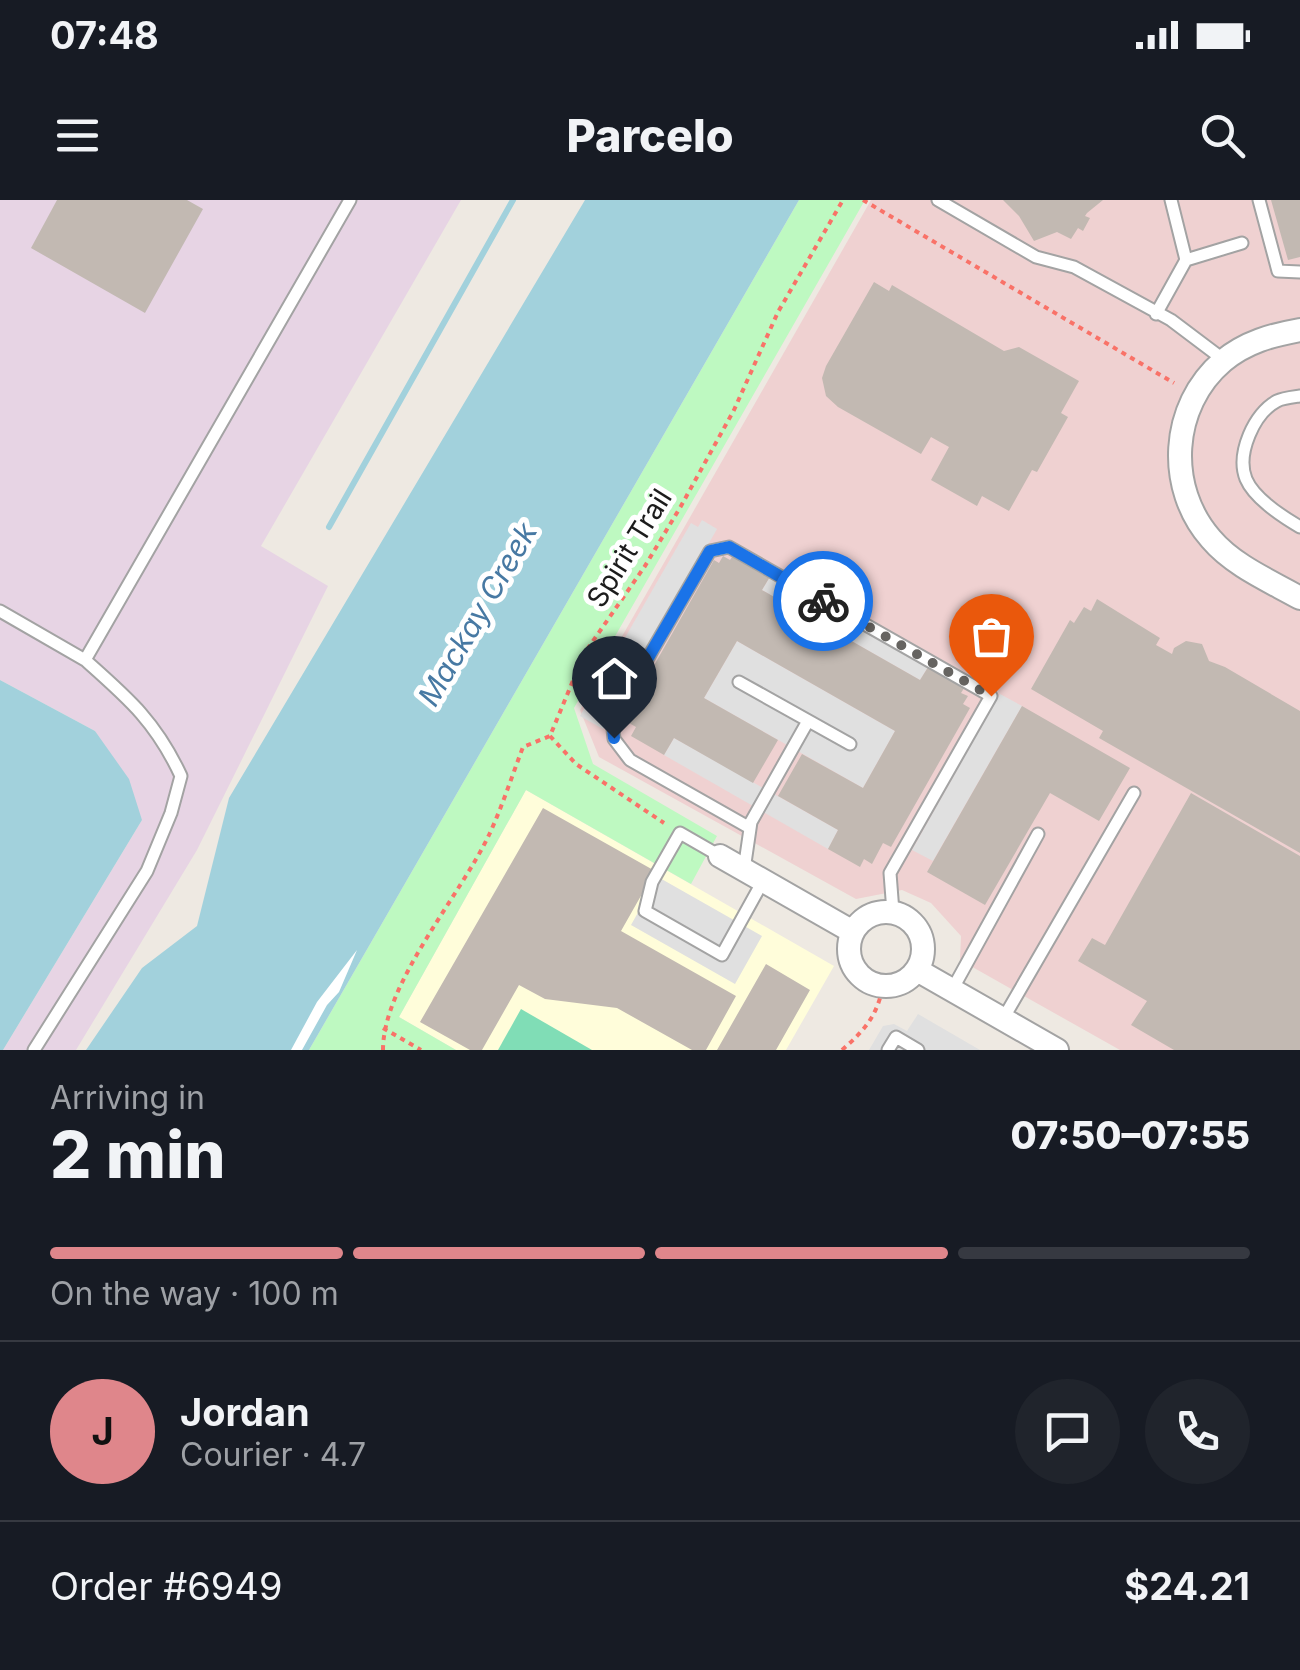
<!DOCTYPE html>
<meta charset="utf-8">
<style>
body{margin:0;font-family:Inter,sans-serif;background:#20242c;color:#f1f3f6;height:100vh;display:flex;flex-direction:column;font-size:38px;white-space:nowrap}
*{box-sizing:border-box;margin:0}
p{font-size:32px;color:#9ea1a6}
.icon{flex:none;width:55px;height:55px;fill:none;stroke:currentColor;stroke-width:2;stroke-linecap:round;stroke-linejoin:round}
.map{position:relative;height:850px;overflow:hidden}
.side{display:flex;flex-direction:column;background:#171b24;flex:1}
.side>*{flex:none}
.pin{position:absolute;display:grid;place-items:center;width:85px;height:85px;color:#fff;margin:-102px -42px;border-radius:50% 50% 50% 0;rotate:-45deg;box-shadow:0 0 10px #0007}
.pin .icon{rotate:45deg}
.courier{position:absolute;display:grid;place-items:center;width:100px;height:100px;margin:-50px;border:8px solid #1a73e8;border-radius:50%;background:#fff;color:#222;box-shadow:0 2px 12px #0007}
.head em{font-style:normal;font-weight:800}
.head div{display:flex;flex-direction:column-reverse}
.head{display:flex;align-items:center;justify-content:space-between;height:170px;padding:0 50px}
h1{font-size:65px;font-weight:800;line-height:75px}
.bar{display:grid;grid-template-columns:repeat(4,1fr);gap:15px 10px;align-content:center;height:120px;padding:0 50px}
.bar i{height:12px;border-radius:8px;background:#363941}
.bar .selected{background:#df868b}
.bar p{grid-column:span 4}
.line{display:flex;align-items:center;gap:25px;padding:0 50px;border-top:2px solid #363941}
.line div{flex:1}
.round{display:grid;place-items:center;flex:none;width:105px;height:105px;border-radius:52px;background:#20242c}
.status{display:flex;justify-content:space-between;align-items:center;height:70px;padding:0 50px;background:#171b24;direction:ltr}
.status svg{height:28px;fill:currentColor}
header{display:flex;justify-content:space-between;align-items:center;height:130px;padding:0 50px;background:#171b24;font-size:45px;font-weight:800}
.map>svg:first-child{display:block}
.commercial{fill:#efd1d1}
.industrial{fill:#e7d4e4}
.education{fill:#fffdda}
.park{fill:#bef9c1}
.pitch{fill:#80ddb6}
.parking{fill:#e0e0e0}
.water{fill:#a2d1dc}
.pier{fill:#fff}
.lines{fill:none;stroke-linecap:round;stroke-linejoin:round}
.stream{stroke:#a2d1dc;stroke-width:6}
.building{fill:#c2b9b2}
.lane-casing{stroke:#a3a3a3;stroke-width:15}
.street-casing{stroke:#a3a3a3;stroke-width:26}
.path{stroke:#f97268;stroke-width:4;stroke-dasharray:5 5;stroke-linecap:butt}
.lane{stroke:#fff;stroke-width:11}
.street{stroke:#fff;stroke-width:22}
.done{stroke:#666461;stroke-width:10;stroke-dasharray:0 18}
.route{stroke:#1a73e8;stroke-width:12}
.labels{text-anchor:middle;dominant-baseline:central;stroke-width:10;stroke-linejoin:round;paint-order:stroke}
.street-label{font-size:28px;fill:#1c1c1c;stroke:#fff}
.water-label{font-size:30px;font-style:italic;fill:#4779a3;stroke:#fff}
</style>
<div class="status"><b>07:48</b><svg viewBox="0 0 49 12"><path d="M0 12V9h3v3zM5 12V6h3v6zM10 12V3h3v9zM15 12V0h3v12zM26 1h20v11H26zM47 4h2v5h-2z"/></svg></div>
<header><svg class="icon" aria-label="menu" viewBox="0 0 24 24"><path d="M4 6h16M4 12h16M4 18h16"/></svg>Parcelo<svg class="icon" aria-label="search" viewBox="0 0 24 24"><circle cx="10" cy="10" r="6"/><path d="M15 15l6 6"/></svg></header>
<div class="map">
<svg width="1300" height="850" viewBox="0 0 1300 850">
<rect width="100%" height="100%" fill="#eee9e2"/>
<path class="commercial" d="M871 0H1300V850H1120L960 760 961 736 931 703 902 690 856 699 599 557 580 510Z"/>
<path class="industrial" d="M0 0H461L261 346 328 386 197 650 76 850H3L142 620 95 531 0 480Z"/>
<path class="education" d="M526 590 834 766 786 850H456L399 817Z"/>
<path class="park" d="M799 0H865L574 508 593 564 717 636 691 684 526 590 399 817 456 850H309Z"/>
<path class="pitch" d="M521 809 592 850H498Z"/>
<path class="parking" d="M702 320 717 329 603 529 580 516 691 323 698 327Z
M771 375 930 464 920 480 762 390Z
M737 441 895 531 863 588 704 498Z
M1000 494 1022 506 933 661 912 650Z
M674 538 838 630 828 649 664 555Z
M658 677 762 736 735 784 631 725Z
M918 814 980 850H869L883 826 894 824 907 831Z"/>
<path class="water" d="M585 0H799L309 850H86L142 768 197 726 229 598Z
M0 480 95 531 129 579 142 620 3 850H0Z"/>
<path class="pier" d="M357 750 339 792 327 805 302 850H291L317 802Z"/>
<g class="lines">
<path class="stream" d="M329 327 513 0"/>
</g>
<path class="building" d="M57 0H187L203 9 145 113 31 48Z
M1003 0H1103L1087 13 1085 16 1090 18 1083 31 1078 28 1071 39 1057 32 1034 41 1019 16Z
M1271 0H1300V57L1288 60Z
M874 82 889 91 892 85 1004 151 1019 147 1079 181 1061 213 1068 217 1037 272 1032 270 1009 311 982 296 977 306 931 280 949 247 931 237 921 254 838 207 826 196 822 178 826 166Z
M734 354 771 375 762 390 920 480 930 464 966 485 961 493 968 496 963 504 970 508 891 647 883 643 872 664 864 659 860 667 828 649 838 630 778 596 802 554 863 588 895 531 737 441 704 498 778 540 753 583 674 538 664 555 631 536 636 527 629 523 642 500 636 497 714 360 719 363 723 356 730 360Z
M1097 399 1160 438 1156 445 1172 454 1174 448 1186 441 1202 444 1209 461 1225 467 1300 511V653L1099 538 1103 531 1031 489 1070 420 1074 423 1084 407 1091 411Z
M1022 506 1130 568 1099 621 1050 593 985 705 927 672Z
M1191 593 1300 656V850H1174L1131 825 1147 801 1078 761 1092 738 1105 745Z
M543 608 655 671 621 731 736 796 706 850H692L617 808 545 799 519 785 482 850H470L420 822Z
M766 764 810 790 776 850H717Z"/>
<g class="lines">
<g class="lane-casing">
<path id="lane" d="M938 0 1036 57 1074 67 1171 120 1224 160
M1171 0 1186 60 1242 43
M1259 0 1278 71 1300 72
M1156 114 1186 60
M1300 196C1293 197 1283 198 1277 201 1254 213 1236 254 1246 279 1254 298 1283 317 1300 327
M0 411 85 460
M739 482 850 544
M750 628 630 560 614 539 612 520 710 351 729 347 991 496 890 673 893 712
M720 656 680 633 652 682 645 711 722 755 763 681
M744 670 751 622 808 521
M952 790 1038 634
M1003 819 1134 593
M34 850 147 671 171 613 181 576C156 522 129 499 85 460L350 0
M888 850 896 837 918 850"/>
</g>
<g class="street-casing">
<path id="street" d="M1300 130C1272 135 1246 142 1223 161 1170 206 1166 288 1211 339 1234 366 1270 381 1300 398
M720 656 853 732
M849 749a37 37 0 1 1 74 0a37 37 0 1 1-74 0Z
M917 770 1057 850"/>
</g>
<path class="path" d="M863 0 1174 183
M550 536 576 564 664 623
M383 828 421 850
M383 850C383 784 460 696 489 635 502 607 512 576 523 547L550 536 584 454 645 366 681 306 734 210 778 112 843 0
M842 850C865 830 877 816 883 786"/>
<use href="#lane" class="lane"/>
<use href="#street" class="street"/>
</g>
<g class="lines">
<path class="done" d="M823 401 991 496"/>
<path class="route" d="M614 538 612 520 710 351 729 347 823 401"/>
</g>
<g class="labels">
<g class="street-label">
<text transform="translate(629 348) rotate(-58)">Spirit Trail</text>
</g>
<g class="water-label">
<text transform="translate(477 414) rotate(-60)">Mackay Creek</text>
</g>
</g>
</svg>
<div class="pin" style="left:991px;top:496px;background:#ea580c"><svg class="icon" aria-label="bag" viewBox="0 0 24 24"><path d="M5 8h14l-1 12H6zM9 8a3 3 0 0 1 6 0"/></svg></div>
<div class="pin" style="left:614px;top:538px;background:#1f2937"><svg class="icon" aria-label="home" viewBox="0 0 24 24"><path d="M3 11l9-7 9 7M6 9v11h12V9"/></svg></div>
<div class="courier" style="left:823px;top:401px"><svg class="icon" aria-label="bike" viewBox="0 0 24 24"><circle cx="6" cy="16" r="4"/><circle cx="18" cy="16" r="4"/><path d="M6 16l4-8h5l3 8M10 8l3 8H6M13 5h3"/></svg></div>
</div>
<section class="side">
<div class="head"><div><h1>2 min</h1><p>Arriving in</p></div><em>07:50–07:55</em></div>
<div class="bar"><i class="selected"></i><i class="selected"></i><i class="selected"></i><i></i><p>On the way · 100 m</p></div>
<div class="line" style="height:180px"><b class="round" style="background:#df868b;color:#111">J</b><div><b>Jordan</b><p>Courier · 4.7</p></div><a class="round"><svg class="icon" aria-label="chat" viewBox="0 0 24 24"><path d="M4 5h16v11H9l-5 4z"/></svg></a><a class="round"><svg class="icon" aria-label="phone" viewBox="0 0 24 24"><path d="M5 4h4l2 5-3 2q2 4 5 5l2-3 5 2v4C11 20 4 13 5 4z"/></svg></a></div>
<div class="line" style="height:130px"><div>Order #6949</div><b>$24.21</b></div>
</section>
